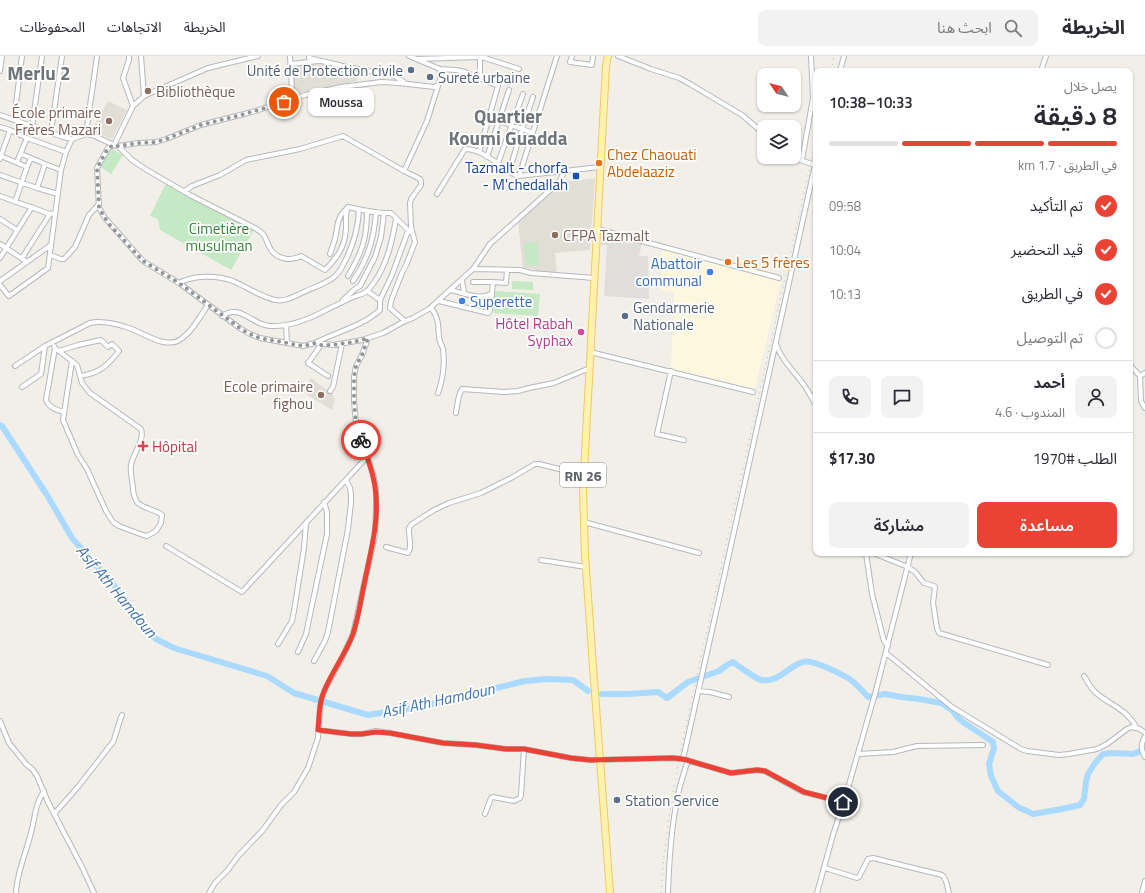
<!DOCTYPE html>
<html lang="ar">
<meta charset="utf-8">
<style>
body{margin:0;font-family:"Titillium Web","Noto Sans Arabic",sans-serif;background:#f2f2f3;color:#2b2b33;direction:rtl;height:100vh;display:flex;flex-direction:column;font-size:15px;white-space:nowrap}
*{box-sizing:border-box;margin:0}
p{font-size:13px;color:#7c7c81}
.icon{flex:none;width:22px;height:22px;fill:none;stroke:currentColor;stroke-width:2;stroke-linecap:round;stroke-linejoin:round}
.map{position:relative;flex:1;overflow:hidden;direction:ltr}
.sheet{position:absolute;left:813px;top:12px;width:320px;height:488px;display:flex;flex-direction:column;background:#fff;border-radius:8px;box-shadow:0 1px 3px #0004;direction:rtl}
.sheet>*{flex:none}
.needle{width:26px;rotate:305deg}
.controls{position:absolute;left:757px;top:12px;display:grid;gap:8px}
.controls a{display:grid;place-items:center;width:44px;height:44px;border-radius:8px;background:#fff;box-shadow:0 1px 3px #0004;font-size:20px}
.pin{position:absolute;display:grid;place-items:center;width:34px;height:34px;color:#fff;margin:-17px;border:2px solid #fff;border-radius:50%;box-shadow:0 1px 4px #0007}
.courier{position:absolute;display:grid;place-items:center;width:40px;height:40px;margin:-20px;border:3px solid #ea4335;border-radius:50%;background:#fff;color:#222;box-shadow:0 1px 5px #0007}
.bubble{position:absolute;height:28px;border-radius:8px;background:#fff;box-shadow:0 1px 3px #0004;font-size:13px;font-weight:600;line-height:28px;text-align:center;direction:rtl}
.summary em{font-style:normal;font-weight:600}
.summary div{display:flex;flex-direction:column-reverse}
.summary{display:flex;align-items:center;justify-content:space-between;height:68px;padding:0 16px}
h1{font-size:26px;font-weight:600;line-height:30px}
.bar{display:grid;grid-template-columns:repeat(4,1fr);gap:6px 4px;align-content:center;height:48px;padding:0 16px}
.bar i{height:5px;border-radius:3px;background:#e1e1e2}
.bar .current{background:#ea4335}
.bar p{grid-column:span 4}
.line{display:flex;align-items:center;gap:10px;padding:0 16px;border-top:1px solid #e1e1e2}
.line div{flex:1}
.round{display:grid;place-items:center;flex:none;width:42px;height:42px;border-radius:8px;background:#f2f2f3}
ol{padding:0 16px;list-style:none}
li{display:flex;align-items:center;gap:12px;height:44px}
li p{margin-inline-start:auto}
li .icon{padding:4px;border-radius:50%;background:#ea4335;color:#fff;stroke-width:4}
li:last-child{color:#7c7c81}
li i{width:22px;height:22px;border:2px solid #e1e1e2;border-radius:50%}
.action{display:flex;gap:8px;margin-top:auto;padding:8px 16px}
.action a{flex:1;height:46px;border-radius:8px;background:#ea4335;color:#fff;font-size:16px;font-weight:600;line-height:46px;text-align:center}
.action a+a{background:#f2f2f3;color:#2b2b33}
header{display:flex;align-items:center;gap:24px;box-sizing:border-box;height:56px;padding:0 20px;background:#fff;border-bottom:1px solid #e1e1e2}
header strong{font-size:19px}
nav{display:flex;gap:22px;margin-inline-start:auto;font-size:14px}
.search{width:280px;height:36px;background:#f2f2f3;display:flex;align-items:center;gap:10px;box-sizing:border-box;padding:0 14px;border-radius:8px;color:#7c7c81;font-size:15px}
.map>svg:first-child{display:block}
.commercial{fill:#fef7e0}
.industrial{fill:#e0deda}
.education{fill:#e1ded6}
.green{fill:#c5e8c5}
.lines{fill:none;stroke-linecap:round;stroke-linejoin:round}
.river{stroke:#aadaff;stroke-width:6}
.street-casing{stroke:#b5b8bc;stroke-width:6}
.primary-casing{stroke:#f2c960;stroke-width:8}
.street{stroke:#fff;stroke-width:4}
.primary{stroke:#fff2af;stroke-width:6}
.rail{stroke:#b6b7b8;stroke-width:1;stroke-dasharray:1 5;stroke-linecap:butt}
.done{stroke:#929495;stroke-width:4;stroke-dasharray:0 7.2}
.route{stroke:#ea4335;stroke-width:5}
.service-dot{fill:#5c6f8a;stroke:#fff;stroke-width:1.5}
.education-dot{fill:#8d6e63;stroke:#fff;stroke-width:1.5}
.food-dot{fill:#e8710a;stroke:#fff;stroke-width:1.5}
.transit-dot{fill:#1a4fb4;stroke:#fff;stroke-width:1.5}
.shop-dot{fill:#3f7fe0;stroke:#fff;stroke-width:1.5}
.hotel-dot{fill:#d1479c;stroke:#fff;stroke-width:1.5}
.health-dot{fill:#e0444e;stroke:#fff;stroke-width:1.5}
.labels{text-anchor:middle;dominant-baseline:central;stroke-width:3.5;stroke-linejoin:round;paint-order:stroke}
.shield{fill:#fff;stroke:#8f9295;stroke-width:1}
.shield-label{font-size:14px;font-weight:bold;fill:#5f6368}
.service-label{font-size:15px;fill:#4e5e75;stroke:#fff;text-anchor:start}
.education-label{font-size:15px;fill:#785e54;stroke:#fff;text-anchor:start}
.food-label{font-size:15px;fill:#c56008;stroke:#fff;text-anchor:start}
.transit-label{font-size:15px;fill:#164399;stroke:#fff;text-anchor:end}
.park-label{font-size:15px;fill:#348238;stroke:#fff}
.shop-label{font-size:15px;fill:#366cbe;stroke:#fff;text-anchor:end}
.hotel-label{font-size:15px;fill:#b23c85;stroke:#fff;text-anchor:end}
.health-label{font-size:15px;fill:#be3a42;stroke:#fff;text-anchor:start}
.water-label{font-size:16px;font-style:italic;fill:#4174aa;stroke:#fff}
.district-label{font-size:19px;font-weight:bold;fill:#70757a;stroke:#fff}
</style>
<header>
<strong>الخريطة</strong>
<div class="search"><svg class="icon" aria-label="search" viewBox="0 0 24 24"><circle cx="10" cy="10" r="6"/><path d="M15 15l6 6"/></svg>ابحث هنا</div>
<nav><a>الخريطة</a><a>الاتجاهات</a><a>المحفوظات</a></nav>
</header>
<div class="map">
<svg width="1145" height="837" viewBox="0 0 1145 837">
<rect width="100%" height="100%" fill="#f1efe8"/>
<path class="commercial" d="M662 193 782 221 754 335 671 314 674 236 661 234Z"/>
<path class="industrial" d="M602 177 642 187 639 200H648L649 243 604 240 607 189H601Z"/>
<path class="education" d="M315 6 359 16 357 25 294 38 292 11Z
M108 45 127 54 112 83 91 75Z
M595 122 590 194 555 197 557 218 534 215V213L523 212 518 165 562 126Z
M311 322 331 337H333V341L335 342 332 354 305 337 308 333 305 331Z"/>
<path class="green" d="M344 14 345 21 329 23 328 16Z
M111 92 123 99 111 118 99 110Z
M166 127 255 172 231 214 160 174 158 163 150 160Z
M537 186 539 209 526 210 524 187Z
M512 225 533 226V234L512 233Z
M495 235 540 238 538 260 494 257Z"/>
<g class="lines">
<path class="river" d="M0 369 2 370 47 439 72 482 113 528 136 560 156 583 174 592 267 620 294 637 368 659 423 650 525 625 547 623 573 624 588 635
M602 638H628L658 636 667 642 688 626 719 615 727 609 733 606C738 610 757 623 761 624 779 627 788 610 803 606 812 603 839 617 848 622 856 627 862 634 868 641L885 638 901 641 919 643 941 647 952 654 958 662 963 666 993 686 994 692 989 708 991 720 998 735 1018 751 1033 758 1062 753 1080 749 1084 743 1086 726 1088 718 1095 707 1103 698 1111 697 1133 698 1145 693"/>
<g class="street-casing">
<path id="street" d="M129 0V4L123 22 133 50
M141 0 144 40
M290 0 292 34
M309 0V2L347 11 388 18 395 20 405 27
M409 0 440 13 456 14 465 16 498 30 479 96
M480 0V23
M572 0 570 6 592 9 593 0
M618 0 651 13 679 22 690 28 742 59 764 78
M416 3 480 1 485 2 519 13
M291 8 318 5
M0 15 2 0
M840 15 844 0
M1041 15 1046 0
M0 59 63 81 72 83 86 78 92 79 114 89 133 50 144 40 208 12 258 0
M489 61 533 77
M14 63 22 0
M32 70 42 0
M0 71 10 74
M51 76 62 0
M86 78 97 0
M118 90 138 87 156 86 166 83 201 69 252 56 305 39 341 31 381 26 399 27 434 31C442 29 440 21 440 13
M21 98 31 102
M0 100H1L10 74 27 82 66 96 72 83
M487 101 509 34
M791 101 815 109 816 106
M0 103 1 100 27 111 15 146
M802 104 813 42 811 0
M17 106 27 82
M498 107 523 38
M27 111 31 102 45 108 61 114
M404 115 427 65 438 30
M509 116 522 73 533 41
M0 119 37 132 58 138
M519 120 557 0
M37 132 45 108
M185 135 192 130 220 119 246 104 300 93 343 80 404 115 420 123 421 125V129L411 143 410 147 411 171 415 186 407 207 402 217 391 245 390 252
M437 138 465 93C478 93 490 102 500 109 506 113 512 119 519 120L600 111
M0 140 50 158 55 157
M348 151C362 154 377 158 391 157L410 176
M0 163 17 174
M597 173 779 222
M0 188 27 206
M330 198 335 183 338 166 341 159 348 151C345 158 346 165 346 173 345 191 337 202 325 214L301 200C292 205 279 204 272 195 268 191 267 183 263 178 261 176 258 174 255 172L190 139 147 114 132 104 118 90 114 89 108 92 97 112 99 152 105 162 143 205 179 227 241 273 250 278 260 282 303 290 315 287 333 289 362 284 383 277 403 266 413 262 429 253 473 213 520 214 531 217 594 222
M50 199 61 203H64L75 191 89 159 99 148
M0 202 32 151
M22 202 50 158
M473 213 490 188 559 126 564 116
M348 220C362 196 367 183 367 155
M462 224 464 237
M0 225 51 189
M353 225C368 203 374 183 376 156
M493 226 506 227 507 214
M179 227C194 219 216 219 233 225 247 231 259 240 275 244 285 246 295 240 304 236 314 231 326 228 334 221 338 218 341 213 343 209 353 191 358 174 359 154
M0 229 9 240 48 212 61 114 66 96
M451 234C463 237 481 245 492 237L493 226H473
M367 235 380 244
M343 244 355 233 360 230 375 201 381 181 384 157
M439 245 488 257 490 255 492 237
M390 252 405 265
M431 252C439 261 438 270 439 281 439 286 442 289 443 293 445 308 443 323 438 337
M222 260C240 247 252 269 270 270 291 271 310 263 328 253 337 249 346 244 356 240 359 239 364 238 367 235 369 234 371 230 373 228 387 209 392 186 396 163
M286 269 287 287
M315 287C336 276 363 270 380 254V244L392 219 408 175
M776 288C781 303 791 312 801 325 807 332 811 341 816 349
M321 289 308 307 328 320
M54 290 55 292 46 344C49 352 57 354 64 356
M55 292 77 309 82 327 90 337 141 373C145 385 133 397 131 409 130 416 132 424 133 431 133 437 134 441 137 446 143 453 155 453 162 459L161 467 156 475 147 480 143 479 119 470 113 466 106 455 87 413 78 399 63 364 72 305
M59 295 78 289 101 284 108 291 112 288 119 295C107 310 100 317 80 320
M590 296 753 336
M1130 309 1140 320 1141 345 1145 352
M15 310 45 290 90 267C103 264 117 268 129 272 144 277 166 294 181 283 193 275 200 260 208 249
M671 315 657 378 684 384
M1140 320 1145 317
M22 331 41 318 45 290
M330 335 333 331 342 288
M456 357C457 349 458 339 462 333L504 336 518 335 529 332 554 327 590 312
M584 466 699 497
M166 490 242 536 367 401
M386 491 408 497C413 490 408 480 409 472L412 468 434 454 449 447 481 437 511 422 535 408H539L583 419
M866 497 872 538 884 585 888 590
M873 497 908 511 915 516 924 527 934 530 935 531 933 547 937 572 939 577 1048 609
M541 504 586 511
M278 588 292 565 294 555 304 492 306 467
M298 596 306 578 308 568 327 478V456L324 446
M886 597 952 651 1021 693 1027 695 1059 699 1069 698 1097 693 1107 688 1127 673 1132 671 1140 673 1145 677
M314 605 325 585 328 576 348 473 351 447V438L350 432 346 424
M1084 620C1087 625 1090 631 1095 636 1108 648 1127 653 1136 671
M698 635 710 636 729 641
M0 665 9 687 26 708 33 714 37 720 48 746 83 813 94 837
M318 674 351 678H362L376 675 390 677 443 687 476 689 506 693H524L571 702 591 704 672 702 683 703 731 717 757 714 765 715 803 736 843 746
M1145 681C1140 688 1141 694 1145 701
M858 698 893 696 917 690 983 689
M683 703 724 521 815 109
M54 758 78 731 113 686C117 677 118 668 122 659
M485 758 491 742 493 741 514 745 520 742 521 739 524 693
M825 812 857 822 859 821 868 803 873 802 942 819C947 823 947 831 949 837
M16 837C17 815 27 795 32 773 35 760 36 746 44 735
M209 837 215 827 227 815 239 799 263 774 281 749 294 736 308 712 318 682 320 651 322 641 326 631 341 604 353 578 375 479 376 454V432L373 418 356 367 354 345V321L356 310 362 299 368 282
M668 837C669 806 671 774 677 744 679 730 684 717 688 704
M817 837 833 779 848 732 875 638 911 497
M1142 837 1145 825"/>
</g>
<g class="primary-casing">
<path id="primary" d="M608 0 606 10 583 434 585 499 594 624 610 837"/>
</g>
<use href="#street" class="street"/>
<use href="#primary" class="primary"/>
<path class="rail" d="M831 15 834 0
M661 837C665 768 679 701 694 633L816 83"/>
</g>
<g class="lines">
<path class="done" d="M284 46 252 56 201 69 166 83 156 86 138 87 118 90 114 89 108 92 97 112 99 152 105 162 110 169 143 205 179 227 241 273 250 278 260 282 303 290 315 287 321 289H333L353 286 368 282 362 299 356 310 354 321V345L356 367 361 384"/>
<path class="route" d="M361 384C367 400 373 415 375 431 380 462 371 494 365 524 361 542 359 560 353 578 345 600 329 619 322 641 319 651 319 663 318 674L351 678H362L376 676 390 677 443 687 476 689 506 693H524L571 702 590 704 672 702 683 703 731 717 757 714 765 715 804 736 843 746"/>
</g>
<g class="service-dot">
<circle cx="411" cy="14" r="4"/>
<circle cx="430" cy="21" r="4"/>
<circle cx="625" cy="260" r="4"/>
<circle cx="617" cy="744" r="4"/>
</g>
<g class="education-dot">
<circle cx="148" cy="35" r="4"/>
<circle cx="109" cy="65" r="4"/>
<circle cx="555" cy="179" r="4"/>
<circle cx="321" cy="339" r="4"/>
</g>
<g class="food-dot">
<circle cx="599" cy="107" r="4"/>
<circle cx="728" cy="206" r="4"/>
</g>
<rect class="transit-dot" x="572" y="116" width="8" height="8" rx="2"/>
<g class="shop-dot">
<circle cx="710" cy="216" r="4"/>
<circle cx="462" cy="245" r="4"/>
</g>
<circle class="hotel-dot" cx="581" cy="276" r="4"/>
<path class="health-dot" d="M141 384h4v4h4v4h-4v4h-4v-4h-4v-4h4z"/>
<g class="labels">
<rect class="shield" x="560" y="407" width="46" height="24" rx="3"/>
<g class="shield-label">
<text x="583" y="419">RN 26</text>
</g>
<g class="service-label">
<text x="403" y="14" text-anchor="end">Unité de Protection civile</text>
<text x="438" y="21">Sureté urbaine</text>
<text x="633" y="251">Gendarmerie<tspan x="633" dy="17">Nationale</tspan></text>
<text x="625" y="744">Station Service</text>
</g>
<g class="education-label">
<text x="156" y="35">Bibliothèque</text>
<text x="101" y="56" text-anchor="end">École primaire<tspan x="101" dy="17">Frères Mazari</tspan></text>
<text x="563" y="179">CFPA Tazmalt</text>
<text x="313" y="330" text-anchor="end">Ecole primaire<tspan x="313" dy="17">fighou</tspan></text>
</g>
<g class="food-label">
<text x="607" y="98">Chez Chaouati<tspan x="607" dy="17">Abdelaaziz</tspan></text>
<text x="736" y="206">Les 5 frères</text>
</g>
<g class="transit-label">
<text x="568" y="111">Tazmalt - chorfa<tspan x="568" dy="17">- M'chedallah</tspan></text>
</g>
<g class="park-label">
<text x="219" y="172">Cimetière<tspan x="219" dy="17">musulman</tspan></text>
</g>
<g class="shop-label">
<text x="702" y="207">Abattoir<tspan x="702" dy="17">communal</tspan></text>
<text x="470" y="245" text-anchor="start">Superette</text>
</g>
<g class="hotel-label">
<text x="573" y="267">Hôtel Rabah<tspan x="573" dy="17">Syphax</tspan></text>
</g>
<g class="health-label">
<text x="152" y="390">Hôpital</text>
</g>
<g class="water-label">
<text transform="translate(117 535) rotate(50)">Asif Ath Hamdoun</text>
<text transform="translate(438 644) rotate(-12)">Asif Ath Hamdoun</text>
</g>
<g class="district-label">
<text x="39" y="16">Merlu 2</text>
<text x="508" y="59">Quartier<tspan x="508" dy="22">Koumi Guadda</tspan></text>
</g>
</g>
</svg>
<div class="controls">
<a><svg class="needle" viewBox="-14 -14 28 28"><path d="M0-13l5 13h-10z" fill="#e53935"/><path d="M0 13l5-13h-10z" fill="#7c7c81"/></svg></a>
<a><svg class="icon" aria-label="layers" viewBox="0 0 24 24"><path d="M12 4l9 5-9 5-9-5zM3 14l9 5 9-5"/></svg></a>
</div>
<div class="pin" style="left:284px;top:46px;background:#ea580c"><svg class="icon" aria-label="bag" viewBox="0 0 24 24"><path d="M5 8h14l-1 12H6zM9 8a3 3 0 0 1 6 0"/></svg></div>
<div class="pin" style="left:843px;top:746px;background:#1f2937"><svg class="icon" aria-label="home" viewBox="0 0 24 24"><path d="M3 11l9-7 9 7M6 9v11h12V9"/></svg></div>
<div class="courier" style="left:361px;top:384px"><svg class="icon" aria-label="bike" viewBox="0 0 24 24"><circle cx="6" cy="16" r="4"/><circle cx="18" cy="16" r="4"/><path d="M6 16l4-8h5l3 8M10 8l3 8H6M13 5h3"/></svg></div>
<div class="bubble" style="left:308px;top:32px;width:66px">Moussa</div>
<section class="sheet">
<div class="summary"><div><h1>8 دقيقة</h1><p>يصل خلال</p></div><em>10:33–10:38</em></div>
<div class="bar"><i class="current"></i><i class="current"></i><i class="current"></i><i></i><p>في الطريق · 1.7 km</p></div>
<ol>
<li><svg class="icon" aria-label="check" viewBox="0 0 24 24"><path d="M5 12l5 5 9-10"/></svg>تم التأكيد<p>09:58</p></li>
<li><svg class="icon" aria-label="check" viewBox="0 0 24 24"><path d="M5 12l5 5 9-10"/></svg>قيد التحضير<p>10:04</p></li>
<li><svg class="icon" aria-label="check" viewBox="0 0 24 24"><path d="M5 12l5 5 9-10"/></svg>في الطريق<p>10:13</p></li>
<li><i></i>تم التوصيل</li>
</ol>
<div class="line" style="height:72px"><a class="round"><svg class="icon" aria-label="person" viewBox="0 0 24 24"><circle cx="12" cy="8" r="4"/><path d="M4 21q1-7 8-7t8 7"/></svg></a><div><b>أحمد</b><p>المندوب · 4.6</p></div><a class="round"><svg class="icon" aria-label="chat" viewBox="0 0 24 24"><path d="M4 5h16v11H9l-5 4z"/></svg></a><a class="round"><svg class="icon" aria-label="phone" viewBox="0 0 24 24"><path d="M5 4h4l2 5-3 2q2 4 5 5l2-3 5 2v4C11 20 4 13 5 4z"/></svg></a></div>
<div class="line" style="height:52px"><div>الطلب #1970</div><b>$17.30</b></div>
<div class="action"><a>مساعدة</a><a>مشاركة</a></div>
</section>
</div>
